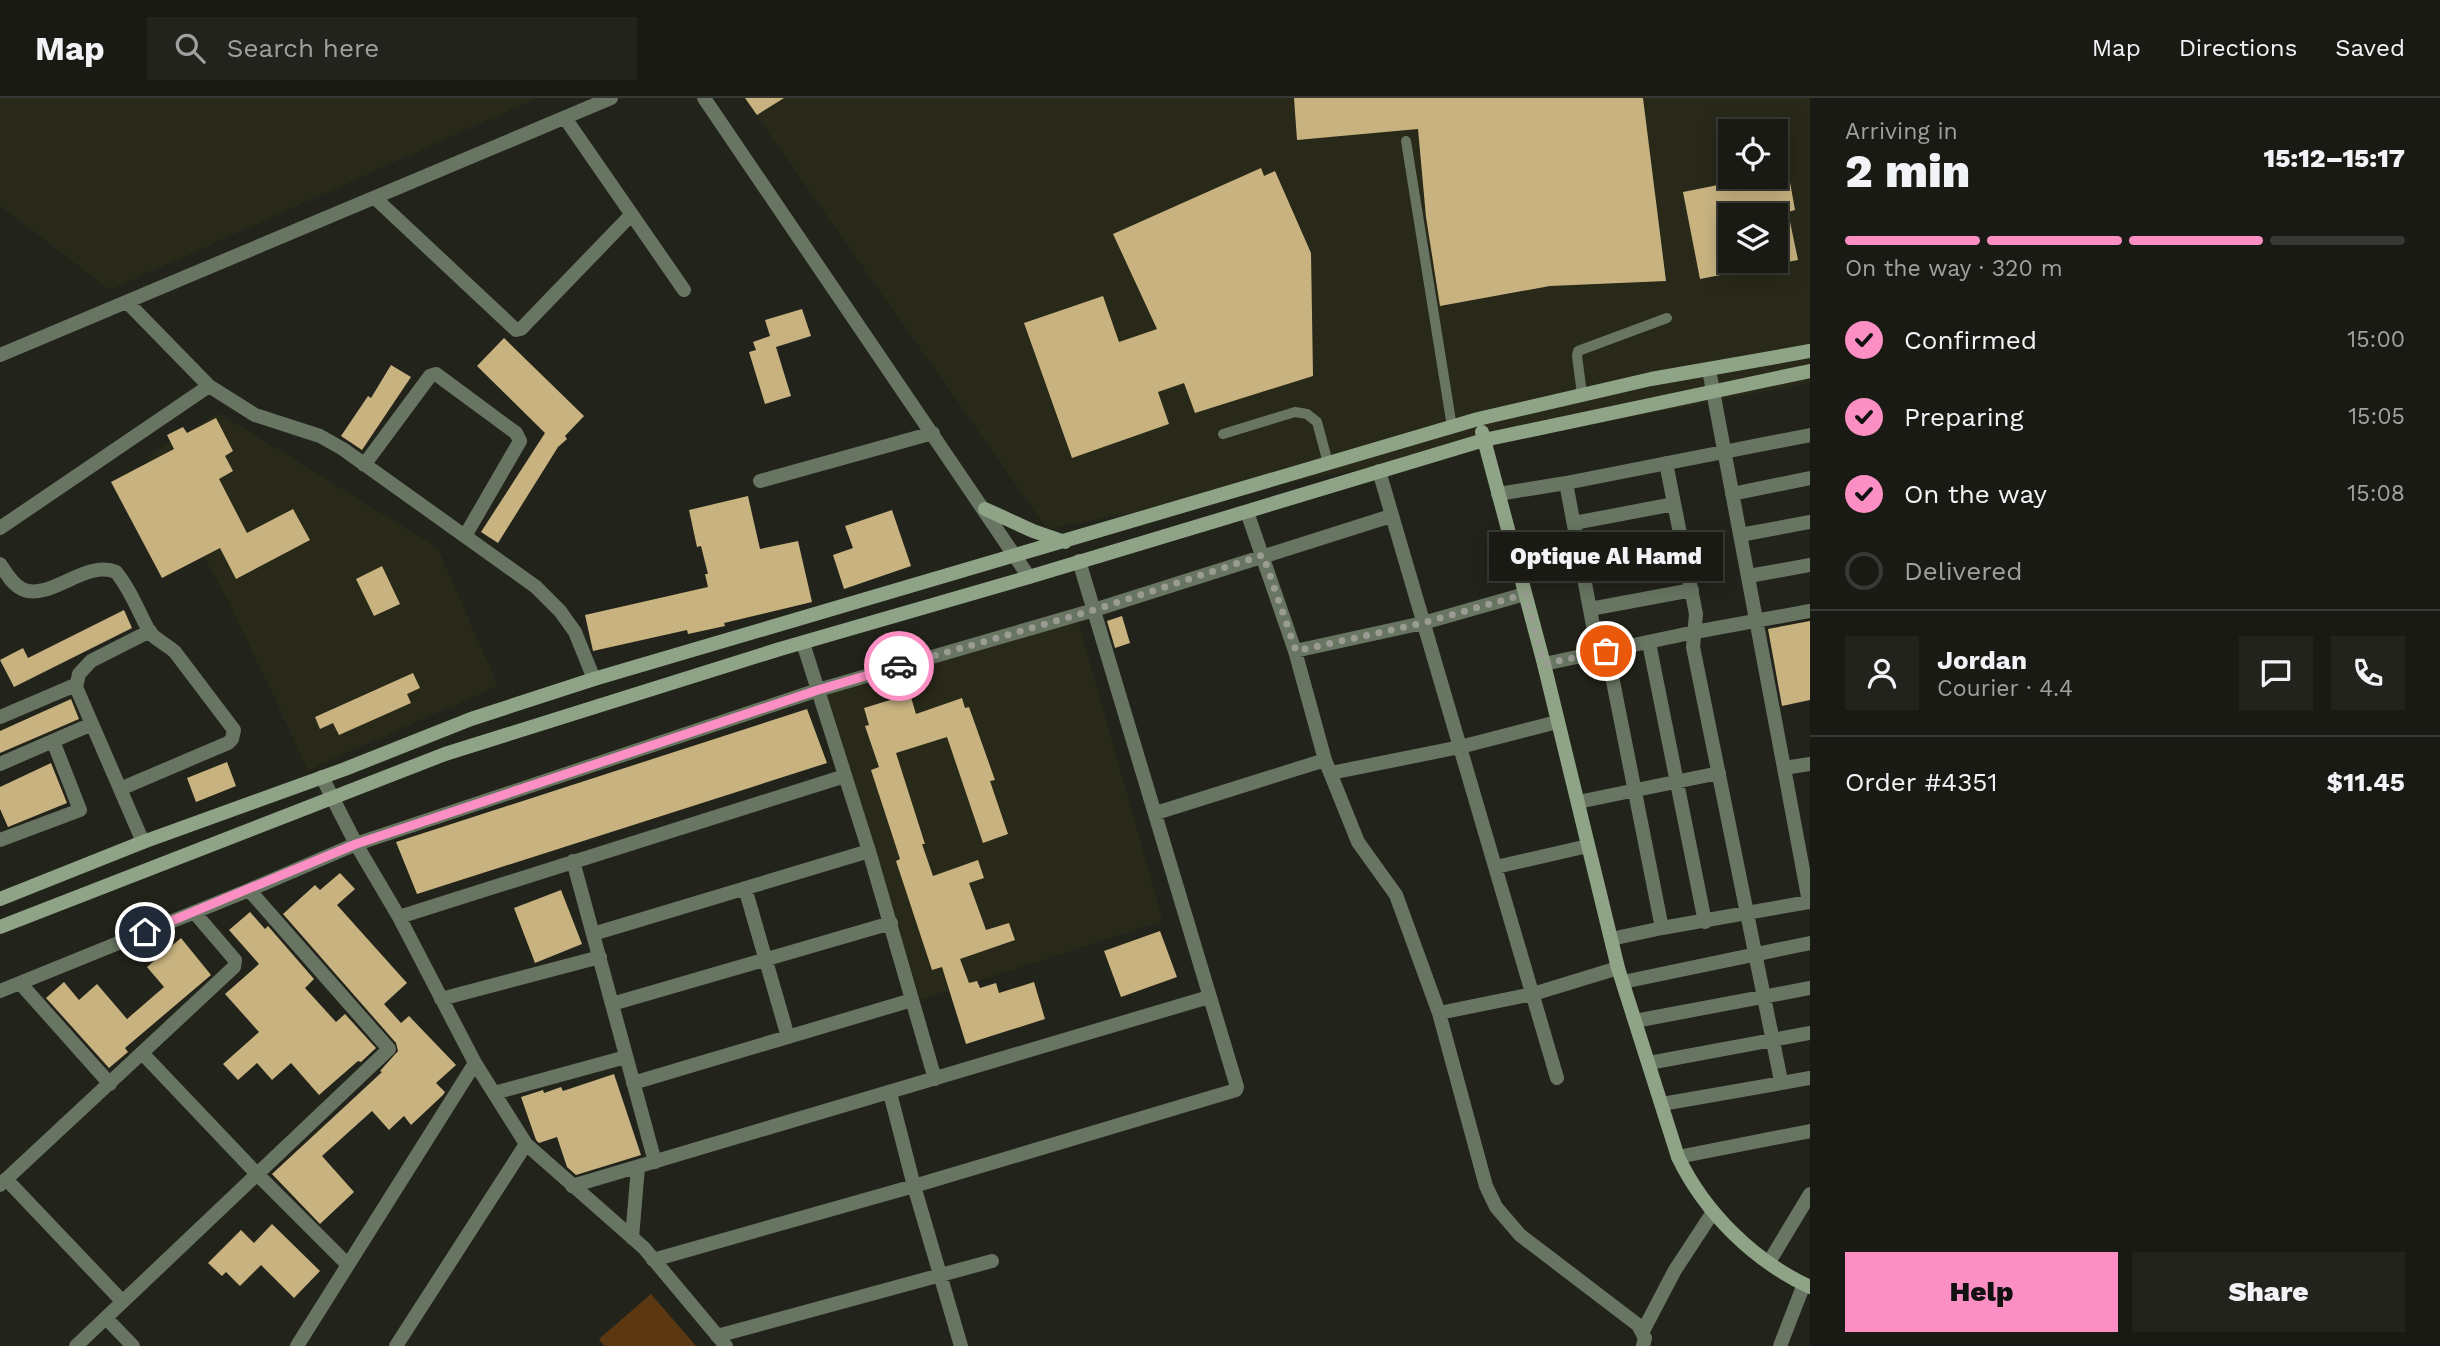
<!DOCTYPE html>
<meta charset="utf-8">
<style>
body{margin:0;font-family:"Work Sans",sans-serif;background:#23231d;color:#f1f3f6;height:100vh;display:flex;flex-direction:column;font-size:26px;white-space:nowrap}
*{box-sizing:border-box;margin:0}
p{font-size:23px;color:#9fa1a0}
.icon{flex:none;width:38px;height:38px;fill:none;stroke:currentColor;stroke-width:2;stroke-linecap:round;stroke-linejoin:round}
.map{position:relative;flex:1;overflow:hidden}
.details{display:flex;flex-direction:column;background:#1a1a14;width:630px}
.details>*{flex:none}
.fabs{position:absolute;left:1718px;top:21px;display:grid;gap:14px}
.fabs a{display:grid;place-items:center;width:70px;height:70px;border-radius:0px;background:#1a1a14;box-shadow:0 4px 18px #0003,0 0 0 2px #383834;font-size:35px}
.pin{position:absolute;display:grid;place-items:center;width:60px;height:60px;color:#fff;margin:-30px;border:4px solid #fff;border-radius:50%;box-shadow:0 2px 7px #0007}
.courier{position:absolute;display:grid;place-items:center;width:70px;height:70px;margin:-35px;border:5px solid #fb8fc4;border-radius:50%;background:#fff;color:#222;box-shadow:0 2px 9px #0007}
.bubble{position:absolute;height:49px;border-radius:0px;background:#1a1a14;box-shadow:0 4px 18px #0003,0 0 0 2px #383834;font-size:23px;font-weight:800;line-height:49px;text-align:center}
.headline em{font-style:normal;font-weight:800}
.headline div{display:flex;flex-direction:column-reverse}
.headline{display:flex;align-items:center;justify-content:space-between;height:119px;padding:0 35px}
h1{font-size:46px;font-weight:800;line-height:52px}
.bar{display:grid;grid-template-columns:repeat(4,1fr);gap:10px 7px;align-content:center;height:84px;padding:0 35px}
.bar i{height:9px;border-radius:5px;background:#383834}
.bar .on{background:#fb8fc4}
.bar p{grid-column:span 4}
.line{display:flex;align-items:center;gap:18px;padding:0 35px;border-top:2px solid #383834}
.line div{flex:1}
.round{display:grid;place-items:center;flex:none;width:74px;height:74px;border-radius:0px;background:#23231d}
ol{padding:0 35px;list-style:none}
li{display:flex;align-items:center;gap:21px;height:77px}
li p{margin-inline-start:auto}
li .icon{padding:7px;border-radius:50%;background:#fb8fc4;color:#111;stroke-width:4}
li:last-child{color:#9fa1a0}
li i{width:38px;height:38px;border:4px solid #383834;border-radius:50%}
.cta{display:flex;gap:14px;margin-top:auto;padding:14px 35px}
.cta a{flex:1;height:80px;border-radius:0px;background:#fb8fc4;color:#111;font-size:28px;font-weight:800;line-height:80px;text-align:center}
.cta a+a{background:#23231d;color:#f1f3f6}
header{display:flex;align-items:center;gap:42px;box-sizing:border-box;height:98px;padding:0 35px;background:#1a1a14;border-bottom:2px solid #383834}
header strong{font-size:33px}
nav{display:flex;gap:38px;margin-inline-start:auto;font-size:24px}
.search{width:490px;height:63px;background:#23231d;display:flex;align-items:center;gap:18px;box-sizing:border-box;padding:0 24px;border-radius:0px;color:#9fa1a0;font-size:26px}
main{display:flex;flex:1;min-height:0}
.map>svg:first-child{display:block}
.built{fill:#282919;fill-rule:evenodd}
.green{fill:#5b3812}
.building{fill:#c8b380}
.lines{fill:none;stroke-linecap:round;stroke-linejoin:round}
.lane{stroke:#687562;stroke-width:10}
.street{stroke:#687562;stroke-width:14}
.secondary{stroke:#8fa486;stroke-width:14}
.done{stroke:#9a9b93;stroke-width:7;stroke-dasharray:0 12.6}
.route{stroke:#fb8fc4;stroke-width:9}
</style>
<header>
<strong>Map</strong>
<div class="search"><svg class="icon" aria-label="search" viewBox="0 0 24 24"><circle cx="10" cy="10" r="6"/><path d="M15 15l6 6"/></svg>Search here</div>
<nav><a>Map</a><a>Directions</a><a>Saved</a></nav>
</header>
<main>
<div class="map">
<svg width="1810" height="1248" viewBox="0 0 1810 1248">
<rect width="100%" height="100%" fill="#22231a"/>
<path class="built" d="M0 0H537L110 192 0 108Z
M744 0H1810V285L1047 431ZM1731 33H1776V79H1731ZM1731 117H1776V163H1731Z
M219 315 438 450 498 588 308 672 228 502 147 358Z
M1077 519 1163 823 920 902 826 595Z"/>
<path class="green" d="M651 1196 696 1248H604L599 1241Z"/>
<path class="building" d="M745 0H784L757 17Z
M1294 0H1643L1666 183 1550 188 1440 208 1426 119 1418 31 1297 42Z
M1261 70 1264 78 1275 73 1311 155 1313 278 1195 315 1184 285 1158 294 1169 326 1072 360 1024 225 1103 198 1119 244 1157 231 1113 136Z
M1788 73 1795 112 1788 114 1798 162 1776 166V117H1731V163H1760L1761 169 1700 181 1683 94 1758 79H1776V75Z
M802 211 811 238 776 249 791 298 765 306 749 254 756 252 753 244 770 238 765 222Z
M504 240 584 318 565 338 567 341 558 349 498 445 481 434 545 335 477 268Z
M391 267 411 279 362 352 341 338 368 298 371 300Z
M216 320 233 353 225 358 233 373 219 381 247 435 293 411 310 442 236 481 220 450 162 480 111 384 174 351 167 337 183 329 187 335Z
M748 398 760 451 798 443 812 504 724 525 725 528 688 536 687 532 593 553 585 517 708 489 705 476H708L701 448 697 449 689 412Z
M892 412 911 468 844 491 833 457 853 450 845 428Z
M382 468 400 506 374 518 356 481Z
M124 512 132 530 14 589 0 562 23 550 28 560Z
M1122 518 1130 545 1115 550 1107 523Z
M1810 523V602L1782 608 1768 531Z
M413 575 420 590 407 596 411 605 339 637 333 625 320 631 315 619Z
M910 596 916 616 962 600 965 610 969 609 995 682 990 683 1008 736 983 745 947 639 896 655 925 746H922L933 778 978 762 984 780 969 785 986 832 1009 825 1015 842 960 861 969 885 977 883 980 890 996 885 999 895 1034 884 1045 921 966 946 942 869 932 872 896 763 900 761 871 672 879 669 865 628 869 627 864 610Z
M71 601 79 621 0 655V633Z
M807 611 827 665 417 796 396 744Z
M227 664 236 688 196 704 187 680Z
M51 665 67 705 8 729 0 711V689Z
M340 775 355 791 337 807 407 885 384 906 401 925 409 918 456 967 436 985 445 994 443 997 411 1027 404 1018 389 1032 372 1013 322 1058 354 1094 320 1126 272 1076 382 974 380 973 398 953 396 945 283 816 315 787 320 792Z
M561 792 582 846 535 865 514 810Z
M250 814 265 831 268 828 314 881 305 890 336 924 345 916 376 950 361 964 358 963 319 997 291 965 272 982 257 965 238 982 223 966 259 934 225 896 259 866 229 832Z
M1160 833 1177 879 1121 899 1104 853Z
M181 840 211 877 125 950 128 954 109 970 46 900 64 884 79 902 97 886 127 921 164 889 147 869Z
M614 976 641 1057 576 1077 567 1069 557 1039 539 1045 536 1042 521 999 543 992 544 995 561 989 563 993Z
M272 1126 320 1173 294 1200 261 1167 240 1188 226 1174 222 1178 208 1165 241 1132 254 1145Z"/>
<g class="lines">
<path class="lane" d="M1406 43 1452 329
M1582 296 1577 258 1578 253 1667 220
M1223 336 1295 314 1307 316 1317 324 1328 365"/>
<path class="street" d="M704 0 1029 479
M565 20 684 192
M375 100 516 232 521 231 631 117
M128 205 209 288 255 317 320 338 343 351 536 489 560 513 575 534 594 581
M0 257 611 0
M1709 272 1784 670 1810 666
M1666 365 1696 516 1693 549 1781 983
M364 367 430 278 436 276 516 335 520 343 465 438
M1379 373 1557 980
M760 383 933 335
M1566 385 1598 554
M1498 396 1566 385 1810 337
M1732 396 1810 380
M1247 414 1295 553 1325 662 1358 744 1396 797 1439 915 1486 1088 1496 1109 1520 1137 1638 1227 1645 1240 1643 1248
M1574 425 1674 406
M0 430 209 288
M1740 437 1810 424
M0 466C6 475 12 486 22 491 49 504 86 461 116 474 131 492 138 513 149 533 155 542 167 546 175 554L234 632 232 641 228 645 120 691
M1582 468 1683 449
M1749 478 1810 467
M1590 511 1692 492
M803 545 869 753 935 981
M1649 545 1705 824
M1295 553 1423 525 1525 496
M1607 553 1662 830 1809 804 1784 670
M1544 566 1695 534 1810 513
M0 619 73 588 76 589
M0 666 92 626
M1331 675 1460 649 1557 624
M322 679 356 746 399 819 475 965 526 1046 644 1150 726 1248
M1578 704 1719 675
M1156 715 1325 662
M0 742 80 712 53 643
M143 744 76 589 79 576 91 563 150 533
M573 763 655 1064
M1496 769 1588 748
M745 790 788 939
M399 819 845 678
M593 836 869 753
M1611 841 1662 830
M1623 884 1810 845
M20 885 110 986
M0 893 249 792 356 746 818 592 1094 512 1391 418
M441 901 600 859
M612 906 891 825
M1439 915 1533 896 1618 870
M1635 923 1810 890
M143 956 256 1075 348 1167
M1649 965 1810 935
M633 985 912 902
M494 995 626 959
M890 995 914 1088 961 1248
M1662 1006 1810 980
M1678 1059 1810 1033
M6 1081 122 1203
M0 1087 234 869 235 862 194 814
M572 1088 1209 899
M632 1140 638 1069
M653 1162 914 1088 1236 992 1237 989 1079 463
M1769 1164 1810 1096
M106 1220 133 1248
M1643 1233 1675 1172 1713 1114
M717 1238 992 1163
M76 1248 389 951 249 792
M297 1248 475 965
M396 1248 526 1046
M1780 1248 1804 1186"/>
<path class="secondary" d="M1482 334 1544 566 1618 870 1678 1059C1705 1115 1754 1163 1810 1189
M985 411 1033 433 1065 444
M0 801 143 744 345 671 471 621 594 581 1478 321 1651 281 1810 253
M0 829 445 656 780 551 1029 479 1484 342 1810 273"/>
</g>
<g class="lines">
<path class="done" d="M899 568 1094 512 1263 457 1296 553 1423 525 1525 496 1544 566 1606 553"/>
<path class="route" d="M145 834 356 746 818 592 899 568"/>
</g>
</svg>
<div class="fabs">
<a><svg class="icon" aria-label="locate" viewBox="0 0 24 24"><circle cx="12" cy="12" r="6"/><path d="M12 2v4M12 18v4M2 12h4M18 12h4"/></svg></a>
<a><svg class="icon" aria-label="layers" viewBox="0 0 24 24"><path d="M12 4l9 5-9 5-9-5zM3 14l9 5 9-5"/></svg></a>
</div>
<div class="pin" style="left:1606px;top:553px;background:#ea580c"><svg class="icon" aria-label="bag" viewBox="0 0 24 24"><path d="M5 8h14l-1 12H6zM9 8a3 3 0 0 1 6 0"/></svg></div>
<div class="pin" style="left:145px;top:834px;background:#1f2937"><svg class="icon" aria-label="home" viewBox="0 0 24 24"><path d="M3 11l9-7 9 7M6 9v11h12V9"/></svg></div>
<div class="courier" style="left:899px;top:568px"><svg class="icon" aria-label="car" viewBox="0 0 24 24"><path d="M5 17H2v-5l4-1 3-4h7l3 4 3 1v5h-3M9 17h6M6 11h13"/><circle cx="7" cy="17" r="2"/><circle cx="17" cy="17" r="2"/></svg></div>
<div class="bubble" style="left:1489px;top:434px;width:234px">Optique Al Hamd</div>
</div>
<section class="details">
<div class="headline"><div><h1>2 min</h1><p>Arriving in</p></div><em>15:12–15:17</em></div>
<div class="bar"><i class="on"></i><i class="on"></i><i class="on"></i><i></i><p>On the way · 320 m</p></div>
<ol>
<li><svg class="icon" aria-label="check" viewBox="0 0 24 24"><path d="M5 12l5 5 9-10"/></svg>Confirmed<p>15:00</p></li>
<li><svg class="icon" aria-label="check" viewBox="0 0 24 24"><path d="M5 12l5 5 9-10"/></svg>Preparing<p>15:05</p></li>
<li><svg class="icon" aria-label="check" viewBox="0 0 24 24"><path d="M5 12l5 5 9-10"/></svg>On the way<p>15:08</p></li>
<li><i></i>Delivered</li>
</ol>
<div class="line" style="height:126px"><a class="round"><svg class="icon" aria-label="person" viewBox="0 0 24 24"><circle cx="12" cy="8" r="4"/><path d="M4 21q1-7 8-7t8 7"/></svg></a><div><b>Jordan</b><p>Courier · 4.4</p></div><a class="round"><svg class="icon" aria-label="chat" viewBox="0 0 24 24"><path d="M4 5h16v11H9l-5 4z"/></svg></a><a class="round"><svg class="icon" aria-label="phone" viewBox="0 0 24 24"><path d="M5 4h4l2 5-3 2q2 4 5 5l2-3 5 2v4C11 20 4 13 5 4z"/></svg></a></div>
<div class="line" style="height:91px"><div>Order #4351</div><b>$11.45</b></div>
<div class="cta"><a>Help</a><a>Share</a></div>
</section>
</main>
